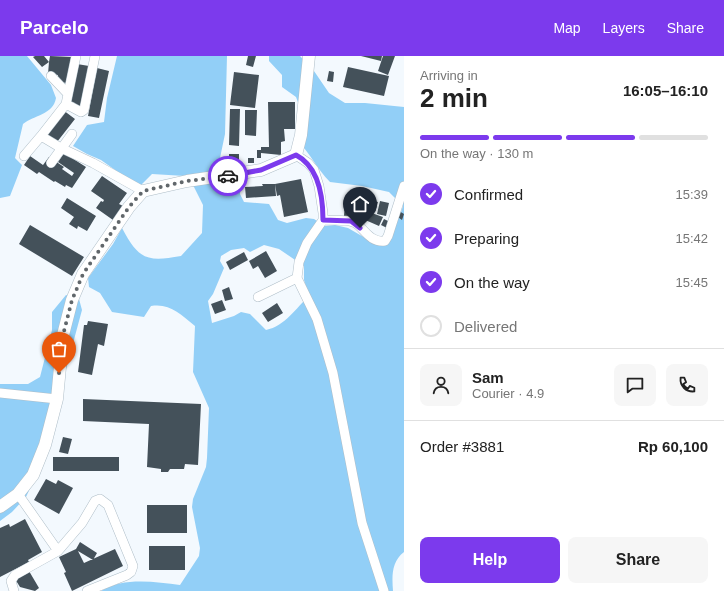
<!DOCTYPE html>
<meta charset="utf-8">
<style>
body{margin:0;font-family:Helvetica,sans-serif;background:#f6f6f6;color:#222;height:100vh;display:flex;flex-direction:column;font-size:15px;white-space:nowrap}
*{box-sizing:border-box;margin:0}
p{font-size:13px;color:#767676}
.icon{flex:none;width:22px;height:22px;fill:none;stroke:currentColor;stroke-width:2;stroke-linecap:round;stroke-linejoin:round}
.map{position:relative;flex:1;overflow:hidden}
.panel{display:flex;flex-direction:column;background:#fff;width:320px}
.panel>*{flex:none}
.pin{position:absolute;display:grid;place-items:center;width:34px;height:34px;color:#fff;margin:-41px -17px;border-radius:50% 50% 50% 0;rotate:-45deg;box-shadow:0 0 4px #0007}
.pin .icon{rotate:45deg}
.courier{position:absolute;display:grid;place-items:center;width:40px;height:40px;margin:-20px;border:3px solid #7c3aed;border-radius:50%;background:#fff;color:#222;box-shadow:0 1px 5px #0007}
.headline em{font-style:normal;font-weight:800}
.headline div{display:flex;flex-direction:column-reverse}
.headline{display:flex;align-items:center;justify-content:space-between;height:68px;padding:0 16px}
h1{font-size:26px;font-weight:800;line-height:30px}
.bar{display:grid;grid-template-columns:repeat(4,1fr);gap:6px 4px;align-content:center;height:48px;padding:0 16px}
.bar i{height:5px;border-radius:3px;background:#e0e0e0}
.bar .current{background:#7c3aed}
.bar p{grid-column:span 4}
.line{display:flex;align-items:center;gap:10px;padding:0 16px;border-top:1px solid #e0e0e0}
.line div{flex:1}
.round{display:grid;place-items:center;flex:none;width:42px;height:42px;border-radius:8px;background:#f6f6f6}
ol{padding:0 16px;list-style:none}
li{display:flex;align-items:center;gap:12px;height:44px}
li p{margin-inline-start:auto}
li .icon{padding:4px;border-radius:50%;background:#7c3aed;color:#fff;stroke-width:4}
li:last-child{color:#767676}
li i{width:22px;height:22px;border:2px solid #e0e0e0;border-radius:50%}
.button{display:flex;gap:8px;margin-top:auto;padding:8px 16px}
.button a{flex:1;height:46px;border-radius:8px;background:#7c3aed;color:#fff;font-size:16px;font-weight:800;line-height:46px;text-align:center}
.button a+a{background:#f6f6f6;color:#222}
header{display:flex;align-items:center;gap:24px;box-sizing:border-box;height:56px;padding:0 20px;background:#7c3aed;color:#fff}
header strong{font-size:19px}
nav{display:flex;gap:22px;margin-inline-start:auto;font-size:14px}
main{display:flex;flex:1;min-height:0}
.map>svg:first-child{display:block}
.forest{fill:#92cff7;fill-rule:evenodd}
.building{fill:#44515a}
.lines{fill:none;stroke-linecap:round;stroke-linejoin:round}
.minor-casing{stroke:#afbec8;stroke-width:10}
.major-casing{stroke:#afbec8;stroke-width:13}
.minor{stroke:#fff;stroke-width:9}
.major{stroke:#fff;stroke-width:12}
.done{stroke:#61676b;stroke-width:4;stroke-dasharray:0 7.2}
.route{stroke:#7c3aed;stroke-width:5}
</style>
<header>
<strong>Parcelo</strong>
<nav><a>Map</a><a>Layers</a><a>Share</a></nav>
</header>
<main>
<div class="map">
<svg width="404" height="535" viewBox="0 0 404 535">
<rect width="100%" height="100%" fill="#f3f9fe"/>
<path class="forest" d="M0 0H27L51 29 56 42C53 59 34 59 23 68L15 102 22 109 10 140 0 142Z
M117 0H227L225 78 220 102 242 110 240 138 244 146 269 148 278 164 287 167 306 162 314 163 325 170 335 169 348 172 367 183 386 180 400 159 403 150 389 136 362 130 330 126C317 113 310 97 297 84L299 49 296 41 282 31V19L269 5V0H300L314 15 329 37 345 47H365L404 51V496C391 506 392 521 393 535H101C123 521 155 526 180 529L199 500 200 492 192 451 193 443 206 411 207 402 209 352 193 316 195 270C180 258 170 247 151 250L144 261 112 256 100 237 89 231 88 222 113 188 122 172C139 204 147 206 181 200L202 177 203 149 194 131 185 120 152 118 139 131 101 104 87 98 73 90 87 69 104 66 107 42ZM264 189 279 193 304 210V224L309 240C296 252 285 270 266 274L250 258 241 256 234 260 212 267 208 245 213 238 224 212 220 205 221 200 231 194 244 192 250 196Z
M66 239 79 243 82 254 39 413 26 441 12 456 0 465V328H28L40 321 52 274V256Z"/>
<path class="building" d="M35 0H44L49 6 50 0 72 1 67 27 57 26 58 19 48 18 49 6 42 11 33 1Z
M248 0H256L253 11 246 9Z
M361 0H382L381 5Z
M383 0H395L388 19 378 15Z
M77 8 89 10 81 52 74 51 75 47 70 46Z
M348 11 389 20 384 40 343 31Z
M97 12 109 15 99 62 88 60Z
M329 15 334 16 333 26 327 25Z
M234 16 259 19 255 52 230 49Z
M268 46H295V73H284L285 85 281 86V99L261 97V102H257V94H261V91H269Z
M230 53H240L239 90 229 89Z
M63 54 75 63 57 86 45 77Z
M245 54H257L256 80 245 79Z
M64 97 86 111 72 132 66 129 65 131 55 125 54 126 39 116 37 118 24 109 30 100 43 109 49 101 64 111 62 113 72 120 74 117 58 106Z
M229 98H239V105H229Z
M248 102H254V107H248Z
M102 120 127 137 119 148 123 150 113 164 96 152 101 145 103 146 104 144 91 135Z
M301 123 308 156 284 161 280 139 277 140 275 128Z
M262 128H275L276 140 246 142 245 131 263 130Z
M355 140 367 143 364 153 353 150Z
M67 142 96 160 87 175 78 170 77 173 69 168 74 161 61 152Z
M369 144 378 146 375 156 366 154Z
M380 145 389 147 386 160 377 158Z
M345 147 351 148 350 160H344Z
M366 155 383 161 379 170 363 163Z
M399 155 404 158 402 164 395 159Z
M384 163 392 167 389 173 381 169Z
M30 169 84 201 72 220 19 188Z
M266 195 277 215 265 222 258 210 253 213 249 205Z
M244 196 248 204 230 214 226 206Z
M229 231 233 243 225 245 222 234Z
M222 244 226 254 215 258 211 248Z
M277 247 283 257 268 266 262 257Z
M88 265 108 268 104 290 98 288 92 319 78 316 84 269H87Z
M83 343 201 348 198 409 185 408 184 413H170L168 416H161V413L147 411 149 368 83 365Z
M63 381 72 383 68 398 59 396Z
M53 401H119V415H53Z
M46 423 56 428 58 424 73 432 59 458 34 444Z
M147 449H187V477H147Z
M25 463 42 496 28 504 29 506 0 521V472L9 468 10 471Z
M80 486 97 497 93 504 78 495 84 507 115 493 123 510 72 535 64 517 66 516 59 501 76 493Z
M149 490H185V514H149Z
M29 515 39 532 35 535 20 531 15 523Z"/>
<g class="lines">
<g class="minor-casing">
<path id="minor" d="M76 0 66 48 41 80 61 92 93 107 143 135
M51 20 68 38
M66 48 81 56 84 54 95 0
M296 99 308 107 314 114 319 130 323 157V164L307 187 299 206 297 222 317 263 333 317 362 467 384 535
M24 100 41 80
M51 107 72 78
M323 164C332 165 344 163 353 166 363 169 368 187 385 185L388 180 404 130
M258 241 297 222
M0 337 57 343
M18 438 58 495 82 467 95 445 100 443 108 449 133 510 131 516 127 519 87 535
M14 535 11 525 15 519 58 495"/>
</g>
<g class="major-casing">
<path id="major" d="M0 451 18 438 33 419 45 389 57 343 63 279 72 244 83 218 129 151 143 135 187 125 261 114 296 99 301 79 309 0"/>
</g>
<use href="#minor" class="minor"/>
<use href="#major" class="major"/>
</g>
<g class="lines">
<path class="done" d="M59 317 63 279 72 244 83 218 129 151 143 135 187 125 228 120"/>
<path class="route" d="M228 120 261 114 296 99C319 111 323 140 323 164L351 165 360 172"/>
</g>
</svg>
<div class="pin" style="left:59px;top:317px;background:#ea580c"><svg class="icon" aria-label="bag" viewBox="0 0 24 24"><path d="M5 8h14l-1 12H6zM9 8a3 3 0 0 1 6 0"/></svg></div>
<div class="pin" style="left:360px;top:172px;background:#1f2937"><svg class="icon" aria-label="home" viewBox="0 0 24 24"><path d="M3 11l9-7 9 7M6 9v11h12V9"/></svg></div>
<div class="courier" style="left:228px;top:120px"><svg class="icon" aria-label="car" viewBox="0 0 24 24"><path d="M5 17H2v-5l4-1 3-4h7l3 4 3 1v5h-3M9 17h6M6 11h13"/><circle cx="7" cy="17" r="2"/><circle cx="17" cy="17" r="2"/></svg></div>
</div>
<section class="panel">
<div class="headline"><div><h1>2 min</h1><p>Arriving in</p></div><em>16:05–16:10</em></div>
<div class="bar"><i class="current"></i><i class="current"></i><i class="current"></i><i></i><p>On the way · 130 m</p></div>
<ol>
<li><svg class="icon" aria-label="check" viewBox="0 0 24 24"><path d="M5 12l5 5 9-10"/></svg>Confirmed<p>15:39</p></li>
<li><svg class="icon" aria-label="check" viewBox="0 0 24 24"><path d="M5 12l5 5 9-10"/></svg>Preparing<p>15:42</p></li>
<li><svg class="icon" aria-label="check" viewBox="0 0 24 24"><path d="M5 12l5 5 9-10"/></svg>On the way<p>15:45</p></li>
<li><i></i>Delivered</li>
</ol>
<div class="line" style="height:72px"><a class="round"><svg class="icon" aria-label="person" viewBox="0 0 24 24"><circle cx="12" cy="8" r="4"/><path d="M4 21q1-7 8-7t8 7"/></svg></a><div><b>Sam</b><p>Courier · 4.9</p></div><a class="round"><svg class="icon" aria-label="chat" viewBox="0 0 24 24"><path d="M4 5h16v11H9l-5 4z"/></svg></a><a class="round"><svg class="icon" aria-label="phone" viewBox="0 0 24 24"><path d="M5 4h4l2 5-3 2q2 4 5 5l2-3 5 2v4C11 20 4 13 5 4z"/></svg></a></div>
<div class="line" style="height:52px"><div>Order #3881</div><b>Rp 60,100</b></div>
<div class="button"><a>Help</a><a>Share</a></div>
</section>
</main>
